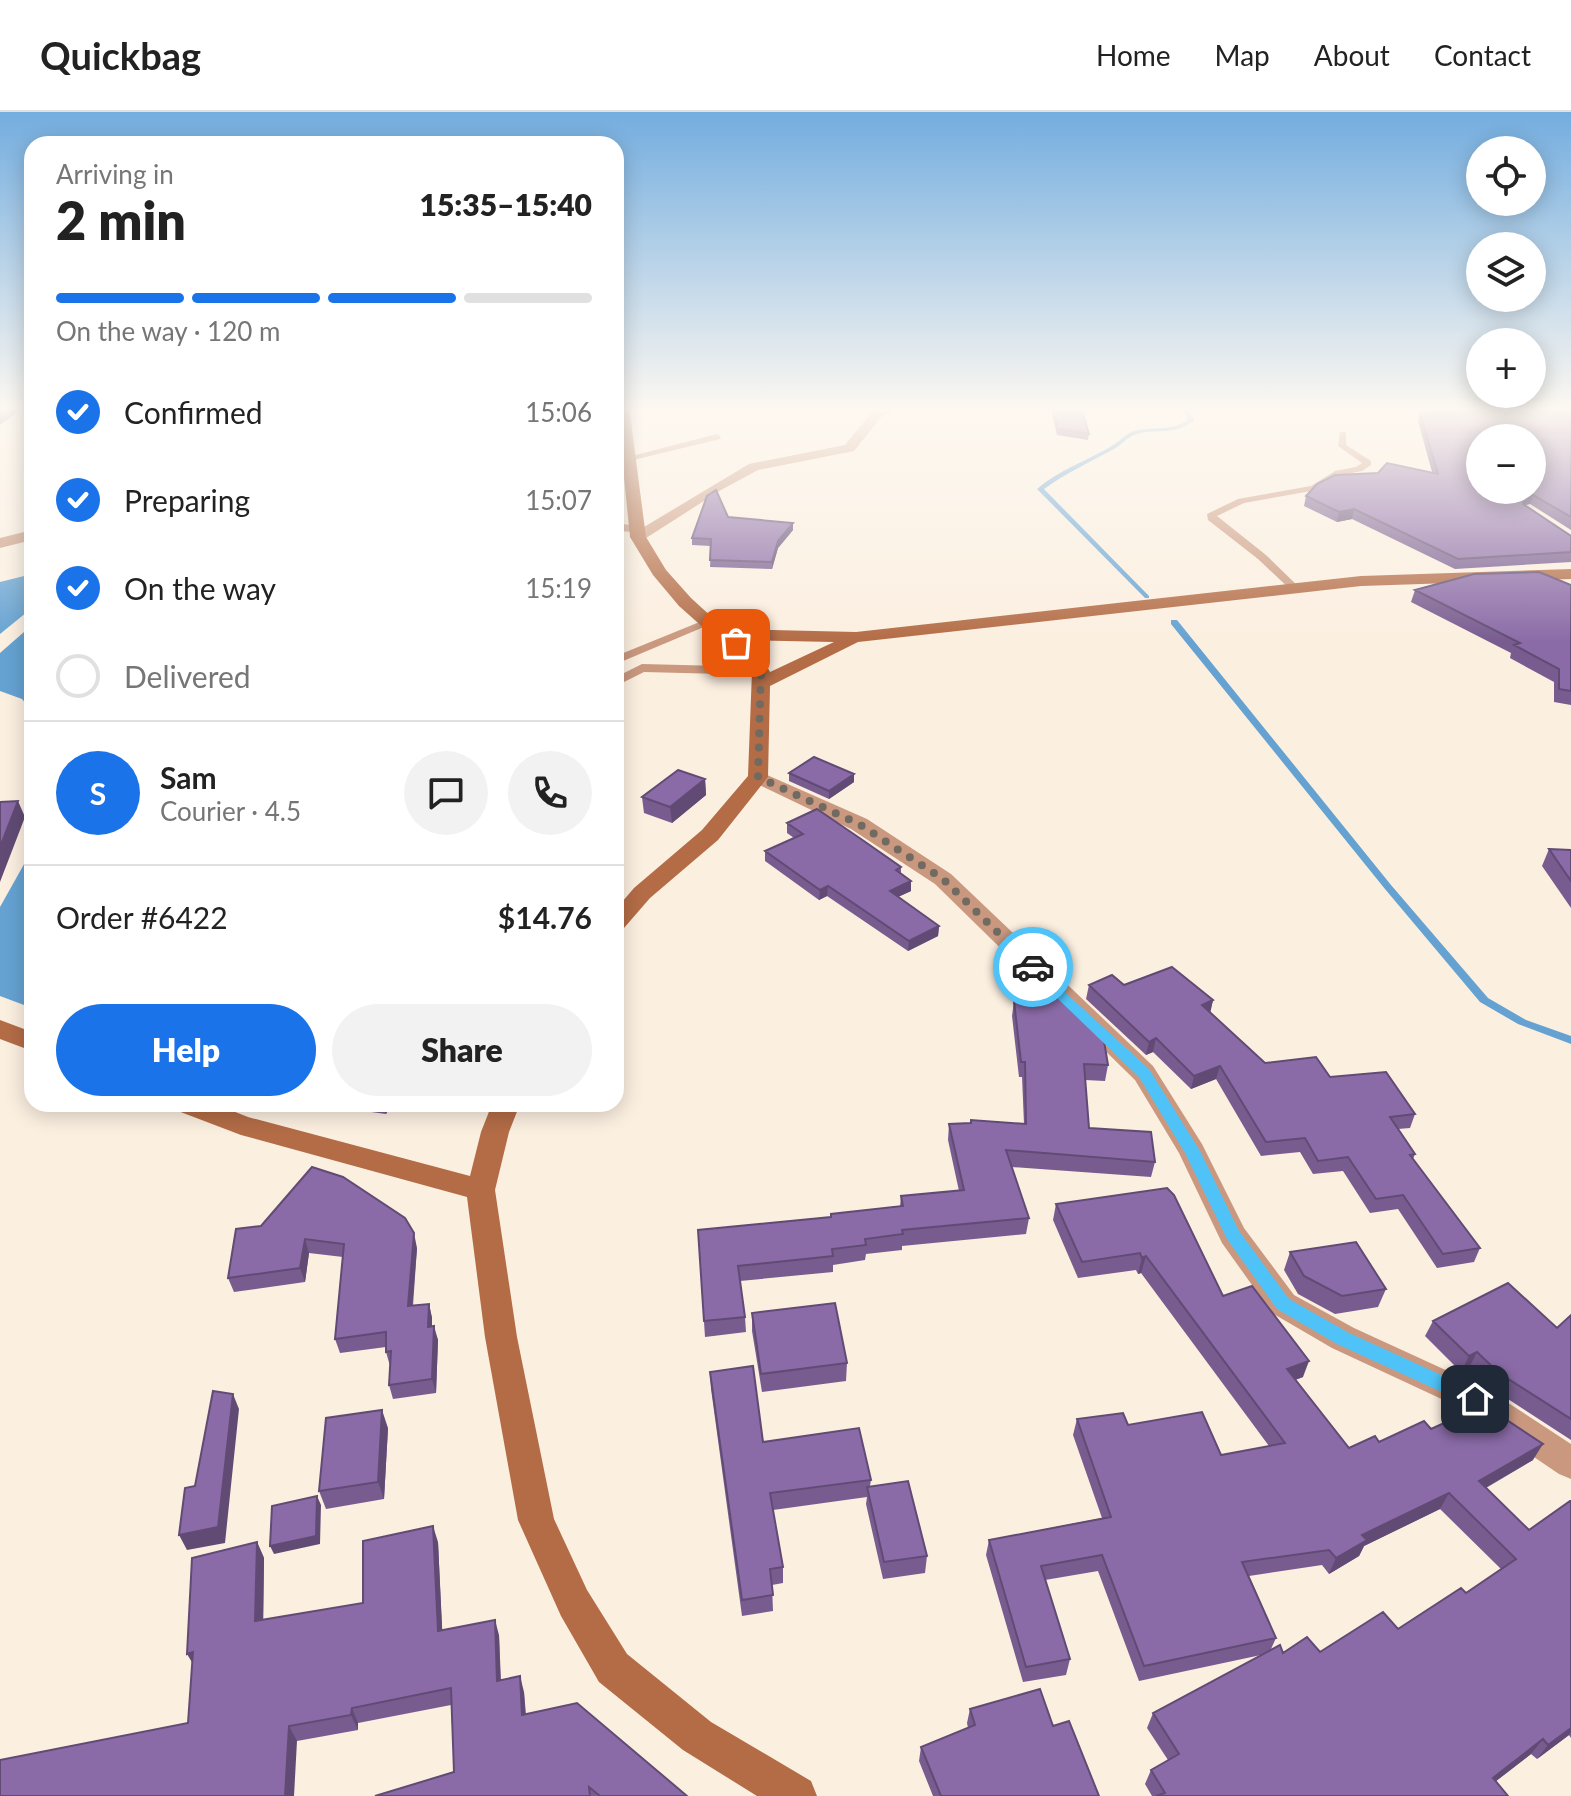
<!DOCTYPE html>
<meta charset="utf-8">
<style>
body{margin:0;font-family:Lato,sans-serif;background:#f2f2f2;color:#222;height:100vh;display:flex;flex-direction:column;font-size:30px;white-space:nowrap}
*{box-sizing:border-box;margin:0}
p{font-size:26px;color:#767676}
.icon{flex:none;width:44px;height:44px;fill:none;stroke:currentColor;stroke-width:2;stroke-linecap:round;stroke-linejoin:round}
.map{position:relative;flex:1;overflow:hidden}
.drawer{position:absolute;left:24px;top:24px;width:600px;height:976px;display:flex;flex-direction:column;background:#fff;border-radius:24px;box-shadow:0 4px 20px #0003}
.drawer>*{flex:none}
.buttons{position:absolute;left:1466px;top:24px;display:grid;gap:16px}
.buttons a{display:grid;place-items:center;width:80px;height:80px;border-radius:50%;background:#fff;box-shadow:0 4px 20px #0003;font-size:40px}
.pin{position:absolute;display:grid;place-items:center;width:68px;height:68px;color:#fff;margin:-34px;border-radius:16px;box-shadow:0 4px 12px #0006}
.courier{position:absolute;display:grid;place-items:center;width:80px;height:80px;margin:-40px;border:6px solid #4fc3f7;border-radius:50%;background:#fff;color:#222;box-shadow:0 2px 10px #0007}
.summary em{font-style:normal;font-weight:800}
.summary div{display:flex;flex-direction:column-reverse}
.summary{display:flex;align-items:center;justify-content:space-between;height:136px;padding:0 32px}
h1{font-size:52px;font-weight:800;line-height:60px}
.bar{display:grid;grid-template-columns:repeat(4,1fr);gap:12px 8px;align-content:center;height:96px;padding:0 32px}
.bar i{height:10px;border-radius:6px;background:#e0e0e0}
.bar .on{background:#1a73e8}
.bar p{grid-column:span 4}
.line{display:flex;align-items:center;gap:20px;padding:0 32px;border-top:2px solid #e0e0e0}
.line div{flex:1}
.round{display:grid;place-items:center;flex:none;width:84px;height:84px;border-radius:42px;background:#f2f2f2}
ol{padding:0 32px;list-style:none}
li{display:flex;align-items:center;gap:24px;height:88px}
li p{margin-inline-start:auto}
li .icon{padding:8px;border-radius:50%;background:#1a73e8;color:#fff;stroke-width:4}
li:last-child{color:#767676}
li i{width:44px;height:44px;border:4px solid #e0e0e0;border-radius:50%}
.cta{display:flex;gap:16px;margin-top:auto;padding:16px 32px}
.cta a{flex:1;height:92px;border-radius:48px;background:#1a73e8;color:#fff;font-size:32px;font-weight:800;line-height:92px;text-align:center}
.cta a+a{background:#f2f2f2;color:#222}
header{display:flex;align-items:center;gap:48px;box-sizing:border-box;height:112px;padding:0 40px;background:#fff;border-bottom:2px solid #e0e0e0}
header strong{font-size:38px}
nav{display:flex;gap:44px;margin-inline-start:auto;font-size:28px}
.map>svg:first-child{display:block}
.water{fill:#65a2d2}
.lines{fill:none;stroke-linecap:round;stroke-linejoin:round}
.stream{fill:#65a2d2;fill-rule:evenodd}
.lane{fill:#ca987f;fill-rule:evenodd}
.street{fill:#ca987f;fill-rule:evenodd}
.secondary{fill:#b36c46;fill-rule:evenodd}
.wall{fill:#785c90;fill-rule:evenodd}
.shaded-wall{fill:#614b75}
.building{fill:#8b6ba7;stroke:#614b75;stroke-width:2;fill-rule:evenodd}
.route{fill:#4fc3f7}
.done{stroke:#716a61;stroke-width:8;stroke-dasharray:0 14.4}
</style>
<header>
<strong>Quickbag</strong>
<nav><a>Home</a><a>Map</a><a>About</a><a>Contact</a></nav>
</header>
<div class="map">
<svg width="1571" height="1684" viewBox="0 0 1571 1684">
<rect width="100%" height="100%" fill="#fbefe0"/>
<path class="water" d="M32 462V496L0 522V470Z
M32 513V599L22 587 0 579V541Z
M32 738V896L0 884V795Z"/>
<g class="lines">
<path class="stream" d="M1182 295H1187L1194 308C1174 325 1156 315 1134 323 1126 326 1122 333 1114 337 1090 350 1066 361 1044 377L1149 484V486H1145L1037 377C1060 357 1088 349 1113 333 1121 328 1125 322 1134 319 1153 314 1171 320 1188 308Z
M1171 508H1177L1391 773 1488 886 1526 908 1571 924V932L1518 912 1480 890 1385 777 1171 512Z"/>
<path class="lane" d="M1340 320H1346V333L1371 349V353L1362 359 1341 363 1317 378 1244 391 1217 404 1266 443 1301 477 1292 479 1258 447 1208 408 1207 402 1238 387 1311 374 1335 359 1356 355 1362 351 1338 334Z
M717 322 721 325 720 327 629 349 624 346Z
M707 507 713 510 711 512 616 552V544Z
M642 552 761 555 767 559 761 563 644 560 616 574V565Z"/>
<path class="street" d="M887 295H906L882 304 854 339 758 358 721 378 643 428H633L630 425 635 420 616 419V411L644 415 749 352 845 333 874 298Z
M32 418V428L0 436V426Z
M758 659 867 707 951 762 1153 954 1202 1032 1244 1116 1294 1183 1354 1216 1487 1277 1571 1332V1367L1559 1362 1463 1297 1332 1236 1272 1201 1222 1131 1179 1041 1135 968 935 772 851 717 751 669 748 665Z"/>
<path class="secondary" d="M617 295H629L646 425 666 458 691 486 725 517 856 520 1361 464 1571 457V467L1361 474 858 530 770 574 768 665 718 728 650 786 624 816 616 818V797L634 776 702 718 748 664 752 559 744 544 715 526 679 494 653 463 630 425ZM742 528 834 530 770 560 757 537Z
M0 908 32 920V939L0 927Z
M174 992H215L248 1005 470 1064 481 1020 492 992H520L509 1020 495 1078 517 1225 554 1407 587 1478 627 1542 711 1610 811 1669 817 1684H757L683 1638 599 1570 561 1504 518 1408 485 1225 467 1085 241 1023 178 999Z"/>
</g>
<path class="wall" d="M1050 295H1081L1089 322 1088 328 1057 323Z
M1571 297V418L1530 392 1525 393 1571 424V450L1455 457 1352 407 1337 410 1304 394 1306 384 1432 360 1418 309 1420 301 1502 300Z
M728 405 793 411V418L778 436 772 457 710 455 711 434 692 433V426Z
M1571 473V593L1554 590V570L1510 546 1511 541 1411 490 1415 478Z
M789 661 854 662V670L829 687 789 669Z
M705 667 706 683 672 711 644 701 642 685Z
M787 711 901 755V761L911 769V779L898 785 939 814 938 824 908 839 827 784 819 788 765 749V739L794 726 787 721Z
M1549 737 1571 738V796L1542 754Z
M1089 873H1124L1213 888 1210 900 1265 951 1330 965 1415 1002 1410 1016 1398 1017 1415 1042 1413 1047 1480 1136 1474 1150 1437 1156 1398 1097 1370 1101 1343 1059 1313 1062 1300 1040 1261 1044 1216 967 1191 977 1153 940 1146 943 1086 887Z
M1014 889 1108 953 1105 969 1085 968 1089 1016 1155 1050 1151 1065 1011 1055 1029 1106 1026 1122 902 1134V1138L866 1142 865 1148 833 1153V1160L740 1169 745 1205 746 1220 705 1225 698 1118 831 1105 900 1094 901 1084 959 1079 948 1028 949 1012H1024L1022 965H1019L1012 904Z
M319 992H391L386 1002 320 993Z
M1056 1092 1223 1184 1303 1265 1295 1268 1349 1336 1431 1317 1533 1348 1486 1376 1529 1418 1571 1389V1626L1569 1623 1537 1647 1531 1642 1496 1669 1508 1684H1152L1145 1672 1151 1658 1168 1648 1147 1616 1153 1601 1261 1543 1139 1569 1098 1459 1045 1468 1070 1547 1066 1563 1023 1570 986 1443 989 1428 1102 1406 1073 1323 1077 1307 1128 1313 1221 1343 1269 1334 1141 1161 1138 1162 1136 1158 1078 1166 1053 1108ZM1440 1397 1501 1457 1466 1481 1398 1517 1320 1540 1283 1541 1271 1537 1276 1526 1249 1464 1322 1453 1329 1462 1359 1444 1364 1434Z
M236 1117 417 1136 413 1194 429 1192 432 1206V1214L438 1228 436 1281 393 1287 389 1273 390 1254 386 1240V1235L340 1241 335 1227 343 1145 309 1141 305 1170 234 1180 228 1166Z
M1290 1140 1386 1177 1378 1195 1335 1202 1298 1182 1284 1158Z
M752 1201 847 1251 846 1269 762 1280 752 1219Z
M1571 1203V1328L1491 1276 1469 1256 1461 1260 1425 1224 1433 1209 1557 1216Z
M710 1260 763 1330 871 1368 870 1374 927 1444 925 1461 883 1467 866 1392 867 1385 773 1398 783 1455V1471L772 1473 773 1499 742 1504 711 1277Z
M388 1316 384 1387 326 1397 319 1379Z
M257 1430 264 1446 263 1508 363 1491 438 1430 442 1518 499 1523 501 1569 524 1580 526 1602 687 1684H375L454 1660 451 1593 358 1611V1618L297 1629 188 1611Z
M970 1597 1053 1614 1099 1684H933L919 1649 921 1635 968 1616 967 1611Z"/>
<path class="shaded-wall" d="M5 295H24L0 313V298Z
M1533 383 1530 392 1521 394 1524 384Z
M1354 397 1352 407 1337 410 1339 400Z
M793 411V418L778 436 772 457V450L778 429Z
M854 662V670L829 687V679Z
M705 667 706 683 672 711 670 695Z
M18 689 25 705 0 770V735Z
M911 769V779L889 789 890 779Z
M828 774 827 784 819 788 820 778Z
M939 814 938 824 908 839 909 829Z
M1213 888 1210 902 1202 893Z
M1156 926 1153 940 1146 943 1149 930Z
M1220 954 1216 967 1191 977 1194 964Z
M383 992H391L386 1002Z
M414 1121 417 1136 411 1209 408 1194Z
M305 1127 309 1141 305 1170 300 1156Z
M1146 1144 1141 1161 1138 1162 1142 1146Z
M429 1192 432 1206V1229L428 1215Z
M434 1214 438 1228 436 1281 432 1267Z
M1477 1240 1469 1256 1461 1260 1469 1244Z
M1309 1249 1303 1265 1281 1273 1287 1257Z
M233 1282 239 1297 225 1431 187 1438 179 1423Z
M382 1298 388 1316 384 1387 378 1370Z
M1543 1332 1533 1348 1469 1385 1479 1369Z
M1449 1381 1440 1397 1364 1434 1359 1444 1329 1462 1336 1446 1362 1423Z
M317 1384 321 1393 320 1432 274 1442 270 1434Z
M433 1414 438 1430 443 1534 438 1519Z
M257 1430 264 1446 263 1525 255 1509Z
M495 1508 499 1523 501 1585 497 1569Z
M193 1540 196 1557 187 1542Z
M520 1564 524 1580 526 1618 522 1603Z
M352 1596 358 1611V1618L351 1603Z
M289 1614 297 1629 294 1684H285Z
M1571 1616V1620L1569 1623 1537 1647 1548 1633Z
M1543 1627 1531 1642 1482 1680 1493 1666Z"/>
<path class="building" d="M1052 295H1081L1089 322 1058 317Z
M1492 295 1502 300 1571 297V405L1533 383 1524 384 1523 392 1571 424V440L1458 447 1354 397 1339 400 1306 384 1317 372 1335 363 1378 361 1387 351 1438 362 1420 301ZM1480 326H1532V378H1480Z
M716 378 728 405 793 411 778 429 772 450 710 448 711 427 692 426 707 384Z
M1539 460 1571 473V579L1559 577V557L1514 533 1520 531 1415 478 1474 462Z
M814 645 854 662 829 679 789 661Z
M678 658 705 667 670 695 642 685Z
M18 689 0 735V690Z
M817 697 861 727 901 755 896 758 911 769 890 779 939 814 909 829 828 774 820 778 765 739 803 722 787 711Z
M1549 737 1571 738V769Z
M1172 855 1213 888 1202 893 1265 951 1316 945 1330 965 1386 960 1415 1002 1390 1005 1415 1042 1410 1043 1480 1136 1443 1142 1403 1083 1376 1087 1348 1045 1318 1049 1305 1026 1266 1030 1220 954 1194 964 1156 926 1149 930 1089 873 1112 863 1124 873Z
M1062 883 1103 923 1108 953 1084 952 1089 1016 1151 1020 1155 1050 1006 1038 1029 1106 902 1118 903 1122 865 1127 866 1133 832 1137 833 1144 738 1154 745 1205 704 1209 698 1118 831 1105V1102L903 1094 901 1084 964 1078 949 1012 971 1011V1008L1026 1012 1025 950H1021L1014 889 1041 891Z
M312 1055 343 1065 405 1106 414 1121 408 1194 429 1192 428 1215 434 1214 432 1267 389 1273 391 1239 386 1240V1220L335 1227 344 1132 305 1127 300 1156 228 1166 236 1117 261 1114Z
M1167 1076 1174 1083 1223 1184 1252 1174 1309 1249 1287 1257 1349 1336 1375 1324 1379 1330 1424 1309 1431 1317 1484 1293 1543 1332 1479 1369 1529 1418 1570 1389H1571V1616L1548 1633 1543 1627 1493 1666 1508 1684H1156L1165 1681 1151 1658 1179 1642 1153 1601 1280 1533 1283 1541 1307 1525 1320 1540 1383 1500 1398 1517 1461 1476 1466 1481 1516 1447 1449 1381 1362 1423 1367 1428 1336 1446 1329 1438 1242 1450 1276 1526 1144 1554 1102 1443 1041 1454 1070 1547 1026 1555 989 1428 1111 1405 1077 1307 1123 1301 1128 1313 1202 1300 1221 1343 1285 1331 1146 1144 1142 1146 1140 1141 1082 1150 1056 1092Z
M1356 1130 1386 1177 1342 1184 1304 1164 1290 1140Z
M1508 1171 1557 1216 1571 1203V1307L1499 1261 1477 1240 1469 1244 1433 1209Z
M835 1191 847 1251 761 1262 752 1201Z
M753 1254 763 1330 859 1316 871 1368 770 1381 783 1455 770 1457 773 1483 742 1488 710 1260Z
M213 1279 233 1282 218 1415 179 1423 185 1376 195 1374Z
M382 1298 378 1370 319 1379 326 1306Z
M908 1369 927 1444 884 1450 867 1375Z
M317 1384 316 1424 270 1434 272 1394Z
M433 1414 438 1519 495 1508 497 1569 520 1564 522 1603 577 1591 687 1684H600L589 1675 590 1684H375L454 1660 451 1576 352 1596 351 1603 289 1614 285 1684H0V1648L188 1611 193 1540 187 1542 192 1446 257 1430 255 1509 363 1491V1429Z
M1040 1577 1053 1614 1069 1609 1099 1684H941L921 1635 975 1613 970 1597Z"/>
<linearGradient id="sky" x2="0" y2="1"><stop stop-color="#73addf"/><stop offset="0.56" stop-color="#fdf8f1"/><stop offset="1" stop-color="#fdf8f1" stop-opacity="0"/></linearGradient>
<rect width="1571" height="530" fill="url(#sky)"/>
<path class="route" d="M1033 851 1149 957 1200 1039 1239 1119 1289 1187 1349 1221 1481 1281 1484 1287 1481 1292H1468L1337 1232 1277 1197 1227 1127 1185 1041 1139 965 1028 858V852Z"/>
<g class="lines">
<path class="done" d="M736 531 751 541 761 559 758 665 859 712 943 767 1033 855"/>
</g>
</svg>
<div class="buttons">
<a><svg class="icon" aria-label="locate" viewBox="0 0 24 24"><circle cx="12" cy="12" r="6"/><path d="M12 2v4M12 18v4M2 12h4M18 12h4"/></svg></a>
<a><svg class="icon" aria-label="layers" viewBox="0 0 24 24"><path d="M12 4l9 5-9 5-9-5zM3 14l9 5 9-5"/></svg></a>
<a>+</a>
<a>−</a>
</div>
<div class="pin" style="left:736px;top:531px;background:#ea580c"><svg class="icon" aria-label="bag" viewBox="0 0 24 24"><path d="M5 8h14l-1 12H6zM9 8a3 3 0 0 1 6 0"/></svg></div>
<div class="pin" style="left:1475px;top:1287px;background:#1f2937"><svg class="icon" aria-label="home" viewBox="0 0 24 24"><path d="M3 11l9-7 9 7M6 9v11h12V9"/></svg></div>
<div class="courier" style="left:1033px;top:855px"><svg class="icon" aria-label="car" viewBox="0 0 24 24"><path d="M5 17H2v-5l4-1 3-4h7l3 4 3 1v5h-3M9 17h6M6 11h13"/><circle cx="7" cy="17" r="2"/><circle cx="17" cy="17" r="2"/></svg></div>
<section class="drawer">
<div class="summary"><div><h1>2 min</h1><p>Arriving in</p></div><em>15:35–15:40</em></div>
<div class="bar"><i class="on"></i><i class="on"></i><i class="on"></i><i></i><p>On the way · 120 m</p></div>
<ol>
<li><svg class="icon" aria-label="check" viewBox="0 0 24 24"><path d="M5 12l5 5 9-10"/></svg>Confirmed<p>15:06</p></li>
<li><svg class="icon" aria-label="check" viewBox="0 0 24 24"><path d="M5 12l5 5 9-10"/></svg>Preparing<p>15:07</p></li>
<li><svg class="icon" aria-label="check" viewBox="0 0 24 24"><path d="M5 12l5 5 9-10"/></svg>On the way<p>15:19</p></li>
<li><i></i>Delivered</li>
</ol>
<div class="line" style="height:144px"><b class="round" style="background:#1a73e8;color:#fff">S</b><div><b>Sam</b><p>Courier · 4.5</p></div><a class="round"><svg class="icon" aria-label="chat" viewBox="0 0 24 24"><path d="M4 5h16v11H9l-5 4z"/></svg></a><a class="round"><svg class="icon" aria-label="phone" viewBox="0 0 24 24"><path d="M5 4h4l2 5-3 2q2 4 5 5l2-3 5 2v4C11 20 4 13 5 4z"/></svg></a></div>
<div class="line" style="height:104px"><div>Order #6422</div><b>$14.76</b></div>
<div class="cta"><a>Help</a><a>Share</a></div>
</section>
</div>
